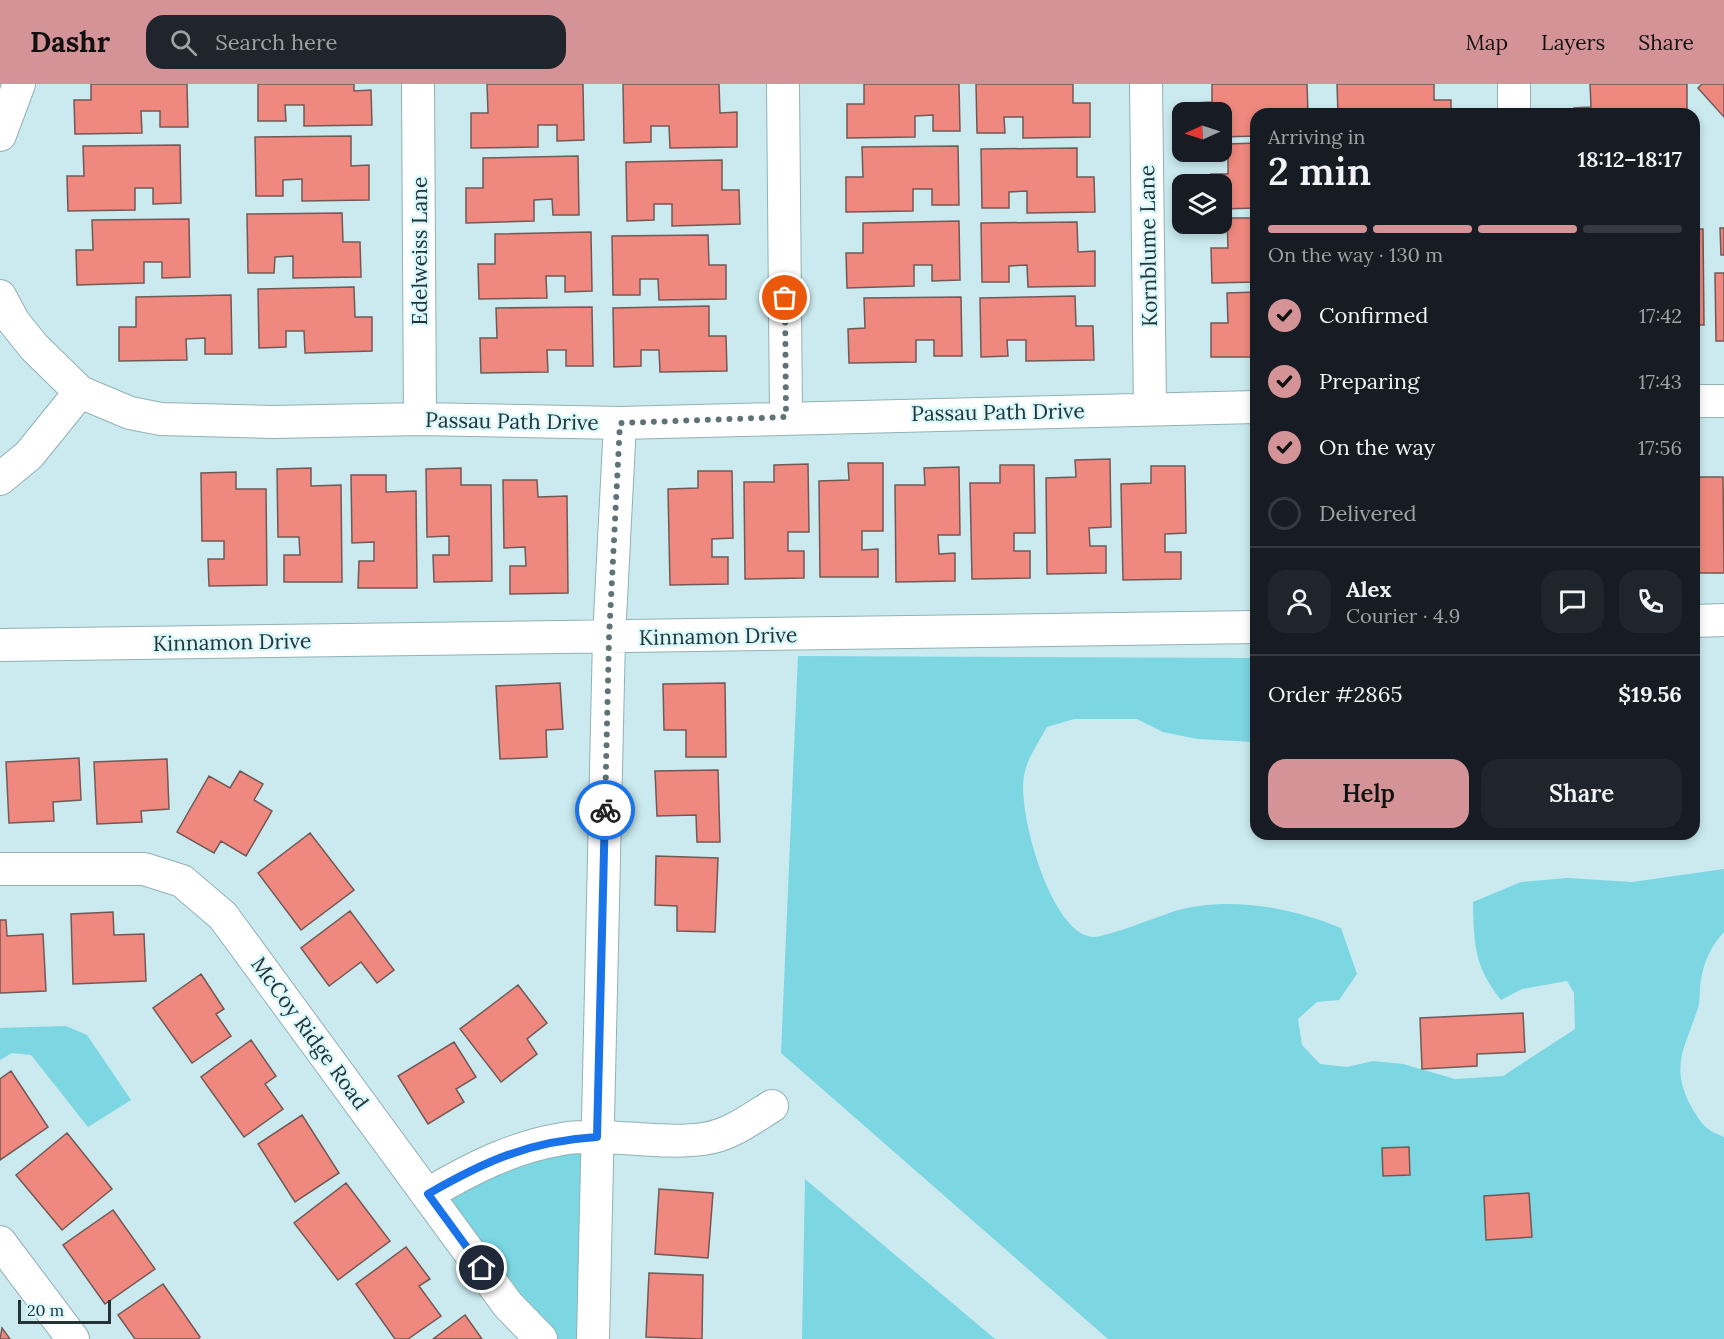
<!DOCTYPE html>
<meta charset="utf-8">
<style>
body{margin:0;font-family:Lora,serif;background:#20242c;color:#f1f3f6;height:100vh;display:flex;flex-direction:column;font-size:22px;white-space:nowrap}
*{box-sizing:border-box;margin:0}
p{font-size:20px;color:#9ea1a6}
.icon{flex:none;width:33px;height:33px;fill:none;stroke:currentColor;stroke-width:2;stroke-linecap:round;stroke-linejoin:round}
.map{position:relative;flex:1;overflow:hidden}
.details{position:absolute;left:1250px;top:24px;width:450px;height:732px;display:flex;flex-direction:column;background:#171b24;border-radius:18px;box-shadow:0 3px 9px #0003}
.details>*{flex:none}
.needle{width:39px;rotate:267deg}
.fabs{position:absolute;left:1172px;top:18px;display:grid;gap:12px}
.fabs a{display:grid;place-items:center;width:60px;height:60px;border-radius:12px;background:#171b24;box-shadow:0 3px 9px #0003;font-size:30px}
.scale{position:absolute;left:18px;bottom:15px;width:93px;box-sizing:border-box;padding-left:6px;border:3px solid #263335;border-top:0;font-size:16px;line-height:21px;white-space:nowrap;color:#263335;-webkit-text-stroke:4px #d7f8fc;paint-order:stroke}
.pin{position:absolute;display:grid;place-items:center;width:51px;height:51px;color:#fff;margin:-26px;border:3px solid #fff;border-radius:50%;box-shadow:0 2px 6px #0007}
.courier{position:absolute;display:grid;place-items:center;width:60px;height:60px;margin:-30px;border:4px solid #1a73e8;border-radius:50%;background:#fff;color:#222;box-shadow:0 2px 8px #0007}
.overview em{font-style:normal;font-weight:600}
.overview div{display:flex;flex-direction:column-reverse}
.overview{display:flex;align-items:center;justify-content:space-between;height:102px;padding:0 18px}
h1{font-size:39px;font-weight:600;line-height:45px}
.bar{display:grid;grid-template-columns:repeat(4,1fr);gap:9px 6px;align-content:center;height:72px;padding:0 18px}
.bar i{height:8px;border-radius:4px;background:#363941}
.bar .selected{background:#d49497}
.bar p{grid-column:span 4}
.line{display:flex;align-items:center;gap:15px;padding:0 18px;border-top:2px solid #363941}
.line div{flex:1}
.round{display:grid;place-items:center;flex:none;width:63px;height:63px;border-radius:18px;background:#20242c}
ol{padding:0 18px;list-style:none}
li{display:flex;align-items:center;gap:18px;height:66px}
li p{margin-inline-start:auto}
li .icon{padding:6px;border-radius:50%;background:#d49497;color:#111;stroke-width:4}
li:last-child{color:#9ea1a6}
li i{width:33px;height:33px;border:3px solid #363941;border-radius:50%}
.action{display:flex;gap:12px;margin-top:auto;padding:12px 18px}
.action a{flex:1;height:69px;border-radius:18px;background:#d49497;color:#111;font-size:24px;font-weight:600;line-height:69px;text-align:center}
.action a+a{background:#20242c;color:#f1f3f6}
header{display:flex;align-items:center;gap:36px;box-sizing:border-box;height:84px;padding:0 30px;background:#d49497;color:#111}
header strong{font-size:28px}
nav{display:flex;gap:33px;margin-inline-start:auto;font-size:21px}
.search{width:420px;height:54px;background:#20242c;display:flex;align-items:center;gap:15px;box-sizing:border-box;padding:0 21px;border-radius:18px;color:#9ea1a6;font-size:22px}
.map>svg:first-child{display:block}
.green{fill:#7cd7e3}
.building{fill:#ef897f;stroke:#735956;stroke-width:1.5}
.lines{fill:none;stroke-linecap:round;stroke-linejoin:round}
.street-casing{stroke:#92b1b5;stroke-width:34}
.street{stroke:#fff;stroke-width:32}
.done{stroke:#5f7376;stroke-width:6;stroke-dasharray:0 10.8}
.route{stroke:#1a73e8;stroke-width:8}
.labels{text-anchor:middle;dominant-baseline:central;stroke-width:4.5;stroke-linejoin:round;paint-order:stroke}
.street-label{font-size:21px;fill:#263335;stroke:#d7f8fc}
</style>
<header>
<strong>Dashr</strong>
<div class="search"><svg class="icon" aria-label="search" viewBox="0 0 24 24"><circle cx="10" cy="10" r="6"/><path d="M15 15l6 6"/></svg>Search here</div>
<nav><a>Map</a><a>Layers</a><a>Share</a></nav>
</header>
<div class="map">
<svg width="1724" height="1255" viewBox="0 0 1724 1255">
<rect width="100%" height="100%" fill="#caeaef"/>
<path class="green" d="M798 572 1255 574V658L1197 655 1163 648 1137 635H1074L1047 643C1039 658 1027 674 1024 692 1017 727 1051 852 1094 853 1105 853 1158 833 1172 828 1225 811 1291 823 1341 844L1357 890 1339 916 1317 918 1298 935 1302 961 1320 980 1347 983 1373 977 1403 980 1455 995 1503 992 1575 945 1574 909 1567 897 1522 905 1501 916C1474 882 1474 860 1473 818L1521 798 1567 794 1632 798 1724 785V848C1711 862 1704 877 1701 896 1699 905 1701 915 1698 924 1685 964 1669 983 1692 1024 1703 1042 1705 1045 1724 1053V1255H1108L781 969Z
M66 942 87 951 131 1016 88 1043 31 971 12 969 0 976V944Z
M597 1053 593 1255H541L428 1110Z
M805 1095 995 1255H802Z"/>
<path class="building" d="M91 0H187L188 43H160V27H141L142 49 75 50 74 16H91Z
M258 0H354V7L371 6 372 41 304 42V21H285L286 37H258Z
M487 0H583L584 56 557 57V41H538V63L471 64V29H488Z
M623 0H719L720 29 737 28V63L670 64 669 42H651V58L624 59Z
M864 0H959L960 47H933V31L915 32V53L847 54V20H864Z
M976 0H1073V19H1090V53L1023 54V33H1004L1005 49H977Z
M1212 0H1307L1308 30H1256V52L1221 53V28H1195V19L1212 18Z
M1337 0H1434V16H1451V30H1338Z
M1590 0H1687V30H1574V24L1591 23Z
M1702 0H1724V33L1698 4Z
M351 52V82L369 81V116L302 117V95L283 96V112H256L255 53Z
M1256 59V124L1221 125V100H1211V90H1228V60Z
M180 61 181 119 153 120V104H135V126L68 127 67 92H84L83 62Z
M958 62 959 121H932V105H913V127L846 128V93H863L862 63Z
M1077 64V93H1094L1095 128 1027 129V107L1009 108V124H982L981 65Z
M578 72 579 131H553L552 115 534 116V137L466 139V104H483V74Z
M722 76V106H739L740 140 672 142V120H654V136L627 137 626 78Z
M342 129 343 158H360L361 193 293 194V172L275 173 274 189H248L247 130Z
M1227 134H1256V198L1212 199 1211 164H1228Z
M189 135 190 193 162 194V178H144V199L77 201 76 166H93L92 136Z
M959 137 960 196 932 197V181H914V202L847 204 846 169H863V139Z
M1077 138 1078 168 1095 167V202L1028 203 1027 181 1009 182V198H982L981 139Z
M1720 144H1724V171H1721Z
M1694 145H1703L1704 241H1694Z
M591 148 592 207 565 208V192H546L547 214 479 215 478 180H495V150Z
M708 151 709 181H726V215L659 216 658 195H640V211H613L612 152Z
M1715 189H1724V257H1716Z
M354 203 355 233H372V267L305 269 304 247H286V263L259 264 258 205Z
M1256 208V273H1211V239H1228L1227 209Z
M231 211 232 270H205V254L186 255 187 276 119 277V243H136V213Z
M1075 212 1076 242H1093L1094 276 1026 277V256H1007L1008 272 981 273 980 214Z
M961 213 962 272H934V256H916V278L849 279 848 245 865 244 864 214Z
M709 222V252H726L727 287 660 288 659 266H641V282L614 283 613 224Z
M592 223 593 282H566V266H547L548 288 481 289 480 254H497L496 224Z
M1110 375 1111 443 1089 444 1090 462H1106V489L1047 490 1046 394 1076 393 1075 376Z
M848 379H883V447H862V466L878 465V493H820L819 397 849 396Z
M808 380 809 448H788V467H804V494L745 495 744 398H774V381Z
M1000 381H1034L1035 449H1014V467H1030V494L972 495 970 399H1000Z
M1151 382H1185L1186 449 1165 450V468H1181V495L1123 496 1121 400 1151 399Z
M959 383 960 451H938L939 470 955 469V497L896 498 895 401H925L924 384Z
M311 384V402L341 401 342 498H284V471H300L299 453H278L277 385Z
M461 384V401H491L492 497 434 498 433 471H449V452L427 453 426 385Z
M698 387H732L733 454 712 455V473H728V500L670 501 668 405 698 404Z
M236 388V405H266L267 501 209 502 208 475H224V457H202L201 389Z
M351 391H386V408L416 407 417 504H358L359 477H374V458L352 459Z
M1694 393H1723L1724 489H1694Z
M503 396H537L538 413 567 412 568 509 510 510V482H526L525 463 504 464Z
M560 599 563 645 546 646 547 673 500 675 496 602Z
M725 599 726 673H686V646H664L663 600Z
M79 674 81 716 53 718 54 737 9 739 6 678Z
M167 675 169 725 141 727 142 738 97 740 94 678Z
M718 686 720 758H697L696 731 657 732 655 687Z
M240 687 263 700 254 716 272 727 246 772 221 757 214 769 177 748 209 692 230 704Z
M310 749 354 806 301 846 258 789Z
M656 772 718 774 715 848 677 847V822L655 821Z
M350 827 394 886 377 899 361 878 329 902 301 864Z
M113 828 114 851 144 850 146 897 73 900 71 830Z
M0 836H6L7 852 43 850 46 907 0 909Z
M201 890 224 925 216 930 231 952 192 979 153 924Z
M518 901 547 939 527 955 537 970 501 998 460 945Z
M1523 929 1525 968 1477 970V982L1422 985 1420 934Z
M251 956 276 992 265 1000 283 1025 244 1053 201 993Z
M454 958 476 993 456 1005 464 1018 428 1040 398 992Z
M11 987 48 1043 0 1076V995Z
M302 1031 339 1089 295 1118 258 1060Z
M67 1049 112 1105 62 1146 16 1091Z
M1409 1063 1410 1091 1383 1092 1382 1064Z
M346 1099 390 1157 338 1196 294 1139Z
M659 1105 713 1109 708 1174 655 1170Z
M1529 1109 1532 1153 1486 1156 1484 1112Z
M113 1126 155 1185 105 1220 63 1161Z
M406 1163 430 1195 419 1202 441 1232 408 1255H395L356 1200Z
M649 1189 703 1191 702 1255 646 1253Z
M163 1200 200 1253 198 1255H135L118 1231Z
M465 1231 482 1255H433Z
M2 1244 10 1255H0Z"/>
<g class="lines">
<g class="street-casing">
<path id="street" d="M418 0 420 335
M783 0 786 333
M1146 0 1150 325
M1514 0V30
M0 51 19 0
M0 212 14 238 34 263 80 308 130 329 161 335 273 338 420 335 620 339 1256 323
M1694 317H1724
M0 395 29 371 80 308
M1694 537 1724 536
M0 561 1256 543
M0 785H144L182 797 223 832 508 1221 541 1255
M428 1110C470 1085 513 1063 562 1055 608 1048 658 1061 703 1055 729 1052 751 1035 772 1022
M0 1158 73 1255
M593 1255 609 554 620 339"/>
</g>
<use href="#street" class="street"/>
</g>
<g class="lines">
<path class="done" d="M605 726 609 554 620 339 786 333 785 214"/>
<path class="route" d="M482 1184 428 1110C485 1077 530 1057 597 1053L605 726"/>
</g>
<g class="labels">
<g class="street-label">
<text transform="translate(1148 162) rotate(-91)">Kornblume Lane</text>
<text transform="translate(419 167) rotate(-90)">Edelweiss Lane</text>
<text transform="translate(998 328) rotate(-1)">Passau Path Drive</text>
<text transform="translate(512 337) rotate(1)">Passau Path Drive</text>
<text transform="translate(718 552) rotate(-1)">Kinnamon Drive</text>
<text transform="translate(232 558) rotate(-1)">Kinnamon Drive</text>
<text transform="translate(310 949) rotate(54)">McCoy Ridge Road</text>
</g>
</g>
</svg>
<div class="fabs">
<a><svg class="needle" viewBox="-14 -14 28 28"><path d="M0-13l5 13h-10z" fill="#e53935"/><path d="M0 13l5-13h-10z" fill="#9ea1a6"/></svg></a>
<a><svg class="icon" aria-label="layers" viewBox="0 0 24 24"><path d="M12 4l9 5-9 5-9-5zM3 14l9 5 9-5"/></svg></a>
</div>
<div class="scale">20 m</div>
<div class="pin" style="left:785px;top:214px;background:#ea580c"><svg class="icon" aria-label="bag" viewBox="0 0 24 24"><path d="M5 8h14l-1 12H6zM9 8a3 3 0 0 1 6 0"/></svg></div>
<div class="pin" style="left:482px;top:1184px;background:#1f2937"><svg class="icon" aria-label="home" viewBox="0 0 24 24"><path d="M3 11l9-7 9 7M6 9v11h12V9"/></svg></div>
<div class="courier" style="left:605px;top:726px"><svg class="icon" aria-label="bike" viewBox="0 0 24 24"><circle cx="6" cy="16" r="4"/><circle cx="18" cy="16" r="4"/><path d="M6 16l4-8h5l3 8M10 8l3 8H6M13 5h3"/></svg></div>
<section class="details">
<div class="overview"><div><h1>2 min</h1><p>Arriving in</p></div><em>18:12–18:17</em></div>
<div class="bar"><i class="selected"></i><i class="selected"></i><i class="selected"></i><i></i><p>On the way · 130 m</p></div>
<ol>
<li><svg class="icon" aria-label="check" viewBox="0 0 24 24"><path d="M5 12l5 5 9-10"/></svg>Confirmed<p>17:42</p></li>
<li><svg class="icon" aria-label="check" viewBox="0 0 24 24"><path d="M5 12l5 5 9-10"/></svg>Preparing<p>17:43</p></li>
<li><svg class="icon" aria-label="check" viewBox="0 0 24 24"><path d="M5 12l5 5 9-10"/></svg>On the way<p>17:56</p></li>
<li><i></i>Delivered</li>
</ol>
<div class="line" style="height:108px"><a class="round"><svg class="icon" aria-label="person" viewBox="0 0 24 24"><circle cx="12" cy="8" r="4"/><path d="M4 21q1-7 8-7t8 7"/></svg></a><div><b>Alex</b><p>Courier · 4.9</p></div><a class="round"><svg class="icon" aria-label="chat" viewBox="0 0 24 24"><path d="M4 5h16v11H9l-5 4z"/></svg></a><a class="round"><svg class="icon" aria-label="phone" viewBox="0 0 24 24"><path d="M5 4h4l2 5-3 2q2 4 5 5l2-3 5 2v4C11 20 4 13 5 4z"/></svg></a></div>
<div class="line" style="height:78px"><div>Order #2865</div><b>$19.56</b></div>
<div class="action"><a>Help</a><a>Share</a></div>
</section>
</div>
